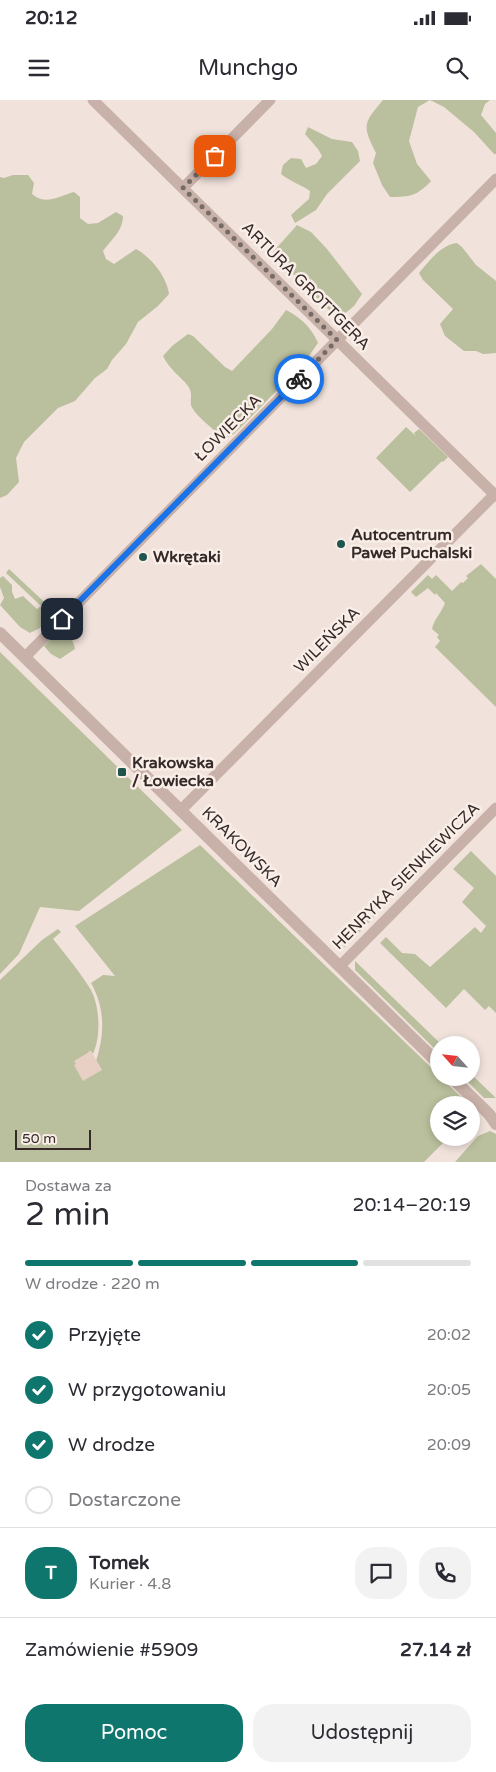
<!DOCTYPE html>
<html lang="pl">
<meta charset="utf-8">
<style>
body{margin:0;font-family:"Varela Round",sans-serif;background:#f2f2f3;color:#2b2b33;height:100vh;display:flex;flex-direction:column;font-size:19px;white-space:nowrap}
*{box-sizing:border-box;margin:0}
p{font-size:16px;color:#7c7c81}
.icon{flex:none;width:28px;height:28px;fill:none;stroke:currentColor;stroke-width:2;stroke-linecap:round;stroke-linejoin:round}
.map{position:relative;height:1062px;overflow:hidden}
.panel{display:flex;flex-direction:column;background:#fff;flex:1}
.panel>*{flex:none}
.needle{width:32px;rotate:297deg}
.tools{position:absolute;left:430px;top:936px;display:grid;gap:10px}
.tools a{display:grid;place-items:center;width:50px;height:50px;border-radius:50%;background:#fff;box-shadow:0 2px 8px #0003;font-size:25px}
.scale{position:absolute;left:15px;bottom:12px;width:76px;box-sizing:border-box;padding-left:5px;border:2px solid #362a28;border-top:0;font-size:14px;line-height:18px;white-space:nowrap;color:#362a28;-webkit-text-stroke:4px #f9eee8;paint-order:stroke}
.pin{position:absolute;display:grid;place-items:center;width:42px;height:42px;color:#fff;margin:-21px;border-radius:10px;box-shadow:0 2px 8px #0006}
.courier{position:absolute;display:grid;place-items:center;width:50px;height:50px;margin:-25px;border:4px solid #1a73e8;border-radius:50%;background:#fff;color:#222;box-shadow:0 1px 6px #0007}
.overview em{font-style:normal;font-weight:600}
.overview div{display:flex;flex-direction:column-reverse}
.overview{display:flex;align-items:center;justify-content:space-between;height:85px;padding:0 25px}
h1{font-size:32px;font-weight:600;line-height:38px}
.bar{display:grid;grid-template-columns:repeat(4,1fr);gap:8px 5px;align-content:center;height:60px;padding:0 25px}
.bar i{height:6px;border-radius:4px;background:#e1e1e2}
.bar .active{background:#0f766e}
.bar p{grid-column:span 4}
.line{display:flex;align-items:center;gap:12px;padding:0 25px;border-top:1px solid #e1e1e2}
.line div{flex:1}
.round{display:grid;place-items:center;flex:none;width:52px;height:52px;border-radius:20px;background:#f2f2f3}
ol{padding:0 25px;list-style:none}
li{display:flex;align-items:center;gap:15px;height:55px}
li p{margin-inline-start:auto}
li .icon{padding:5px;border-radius:50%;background:#0f766e;color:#fff;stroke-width:4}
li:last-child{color:#7c7c81}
li i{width:28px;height:28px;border:2px solid #e1e1e2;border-radius:50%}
.button{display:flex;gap:10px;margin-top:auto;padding:10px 25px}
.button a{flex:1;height:58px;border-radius:20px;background:#0f766e;color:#fff;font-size:20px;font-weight:600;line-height:58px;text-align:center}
.button a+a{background:#f2f2f3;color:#2b2b33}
.status{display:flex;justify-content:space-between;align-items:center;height:35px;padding:0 25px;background:#fff;direction:ltr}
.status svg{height:14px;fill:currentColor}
header{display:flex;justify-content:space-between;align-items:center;height:65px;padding:0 25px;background:#fff;font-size:22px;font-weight:600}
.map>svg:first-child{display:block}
.green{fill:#babf9d}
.plaza{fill:#e8d1c4}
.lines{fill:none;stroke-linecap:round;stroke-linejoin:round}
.minor{stroke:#c8b1a8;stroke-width:11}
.tertiary{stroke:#c8b1a8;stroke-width:12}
.done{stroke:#776b67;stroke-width:5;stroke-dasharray:0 9}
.route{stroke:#1a73e8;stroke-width:6}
.poi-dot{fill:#20554f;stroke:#f9eee8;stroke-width:2}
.labels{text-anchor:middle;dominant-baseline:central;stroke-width:5;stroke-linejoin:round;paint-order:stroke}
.street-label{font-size:16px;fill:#362a28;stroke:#f9eee8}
.poi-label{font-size:16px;font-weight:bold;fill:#362a28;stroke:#f9eee8;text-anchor:start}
</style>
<div class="status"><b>20:12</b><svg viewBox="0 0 49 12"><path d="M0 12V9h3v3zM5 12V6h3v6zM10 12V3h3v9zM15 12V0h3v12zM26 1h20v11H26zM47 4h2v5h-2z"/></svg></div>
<header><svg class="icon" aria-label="menu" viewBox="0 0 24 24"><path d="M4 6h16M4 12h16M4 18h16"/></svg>Munchgo<svg class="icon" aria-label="search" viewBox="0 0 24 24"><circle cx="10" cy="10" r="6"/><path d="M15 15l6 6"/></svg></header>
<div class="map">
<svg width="496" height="1062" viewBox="0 0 496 1062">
<rect width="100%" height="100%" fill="#f1e3dc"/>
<path class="green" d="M383 0H490L485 4 481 15 496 33V54H494L474 32 444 7 430 0 418 7 409 41 417 64 431 81C417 96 410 97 390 97L382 85 373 63 376 53C362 25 363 24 383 0Z
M308 27 332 39 352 42 358 51 360 61 327 94 316 110 295 123 291 115 309 99 310 91C300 84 291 82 281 74L283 65 291 58 301 59 306 68 316 64 322 56 318 49 305 34Z
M13 75H28L34 83 32 94C46 106 59 96 74 92L80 97V118L88 124 98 123 116 112 123 116C123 131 111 140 103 151L106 159 114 164 136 149C151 157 167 177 169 194L158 206 138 222 126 244 112 260 107 269 95 278 75 301 58 308 24 342 16 358 19 382 7 395 0 398V77L4 78Z
M297 125 311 132 327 149 362 194 354 206 338 219 295 176 273 152Z
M457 143 462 147 476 165 496 181V253L483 254 476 251H464L445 236 440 224 453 209 423 180 419 173C429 161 441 145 457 143Z
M286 210C300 217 312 228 318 243L306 260 252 316 234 334 224 339C216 331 194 315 191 305 190 298 193 293 188 286 180 276 169 269 163 256L172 246 188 234 193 236 225 267 232 271 272 229Z
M406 327 416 336 414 333 419 329 448 357 443 362 442 361 410 392 376 358Z
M481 464 496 479V607L435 547 440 541 437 537 439 535 432 529C434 519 442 512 445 503L436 493 435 495 428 488 416 497 411 492 428 475 432 479 436 475 452 491 461 482 463 483 468 478 466 476Z
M9 469 55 512C49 523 41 528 30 533L20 527 0 505 4 498 0 487V478L3 476 12 485V492L15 499 23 496 37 509 41 506 6 473Z
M61 528C69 534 73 539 75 549L60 559 51 554 44 546Z
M0 552 182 730 79 811 40 807 19 854 0 874Z
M200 745 439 975V978H441L470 1005H439V1038H448L424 1062H0V880L42 840 58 829 61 832 53 839C66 855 80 872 91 890 100 907 101 937 93 954L91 951 88 952 102 970 96 961C105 934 105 908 91 883L103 875 115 876 75 826Z
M471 751 496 776V913L489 906 485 910 464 889 446 908 380 843 386 837 402 853 415 854 430 867 475 827 481 833 486 826 462 802 474 788 453 769Z
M372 815 374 817 345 847 342 845Z
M355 861 442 945H439V953L355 870Z
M471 974 496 998H484L464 978H471Z
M490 1031 496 1034V1062H455L478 1036Z"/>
<path class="plaza" d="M91 951 102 970 83 981 74 965 76 964 74 961Z"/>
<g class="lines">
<path class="minor" d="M93 0 496 396
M183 88 270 0
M25 557 496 79
M181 710 496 393
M340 866 496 708"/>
<path class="tertiary" d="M0 533 439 964
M452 978 489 1014 496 1024"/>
</g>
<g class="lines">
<path class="done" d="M215 56 183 88 337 240 299 279"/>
<path class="route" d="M62 519 299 279"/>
</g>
<g class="poi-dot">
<circle cx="341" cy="444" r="5"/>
<circle cx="143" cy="457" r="5"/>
<rect x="117" y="667" width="10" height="10" rx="2.5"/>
</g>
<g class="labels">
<g class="street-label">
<text transform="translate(306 186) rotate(45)">ARTURA GROTTGERA</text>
<text transform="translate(228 328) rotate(-45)">ŁOWIECKA</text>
<text transform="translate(327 540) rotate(-45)">WILEŃSKA</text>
<text transform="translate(242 747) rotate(45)">KRAKOWSKA</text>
<text transform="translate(406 776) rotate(-45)">HENRYKA SIENKIEWICZA</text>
</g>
<g class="poi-label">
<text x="351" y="435">Autocentrum<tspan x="351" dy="18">Paweł Puchalski</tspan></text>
<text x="153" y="457">Wkrętaki</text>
<text x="132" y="663">Krakowska<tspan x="132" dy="18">/ Łowiecka</tspan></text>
</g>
</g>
</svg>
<div class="tools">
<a><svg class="needle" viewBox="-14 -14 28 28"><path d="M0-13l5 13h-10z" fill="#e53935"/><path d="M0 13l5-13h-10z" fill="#7c7c81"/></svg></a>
<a><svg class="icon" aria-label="layers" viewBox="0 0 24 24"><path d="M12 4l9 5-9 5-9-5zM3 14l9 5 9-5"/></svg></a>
</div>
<div class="scale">50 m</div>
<div class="pin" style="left:215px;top:56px;background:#ea580c"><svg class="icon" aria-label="bag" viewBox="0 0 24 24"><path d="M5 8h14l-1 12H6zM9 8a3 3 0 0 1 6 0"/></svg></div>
<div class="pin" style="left:62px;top:519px;background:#1f2937"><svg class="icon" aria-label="home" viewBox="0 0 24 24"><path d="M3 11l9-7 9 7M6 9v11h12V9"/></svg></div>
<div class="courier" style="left:299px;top:279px"><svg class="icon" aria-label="bike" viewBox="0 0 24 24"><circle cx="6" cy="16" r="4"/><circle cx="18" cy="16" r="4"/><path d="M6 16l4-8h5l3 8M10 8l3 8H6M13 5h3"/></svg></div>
</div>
<section class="panel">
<div class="overview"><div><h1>2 min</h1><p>Dostawa za</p></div><em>20:14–20:19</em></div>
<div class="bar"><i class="active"></i><i class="active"></i><i class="active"></i><i></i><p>W drodze · 220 m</p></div>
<ol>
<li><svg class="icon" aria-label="check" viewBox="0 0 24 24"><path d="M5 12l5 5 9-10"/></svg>Przyjęte<p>20:02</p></li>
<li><svg class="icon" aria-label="check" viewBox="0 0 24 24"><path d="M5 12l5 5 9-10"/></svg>W przygotowaniu<p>20:05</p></li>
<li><svg class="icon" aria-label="check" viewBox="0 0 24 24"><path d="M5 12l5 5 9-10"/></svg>W drodze<p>20:09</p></li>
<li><i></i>Dostarczone</li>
</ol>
<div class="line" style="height:90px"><b class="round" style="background:#0f766e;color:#fff">T</b><div><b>Tomek</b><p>Kurier · 4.8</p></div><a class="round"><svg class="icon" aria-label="chat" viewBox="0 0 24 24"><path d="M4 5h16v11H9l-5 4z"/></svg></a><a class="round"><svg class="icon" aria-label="phone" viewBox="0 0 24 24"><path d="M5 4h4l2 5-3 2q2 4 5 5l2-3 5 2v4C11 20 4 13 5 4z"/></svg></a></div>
<div class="line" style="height:65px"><div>Zamówienie #5909</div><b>27.14 zł</b></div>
<div class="button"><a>Pomoc</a><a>Udostępnij</a></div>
</section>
